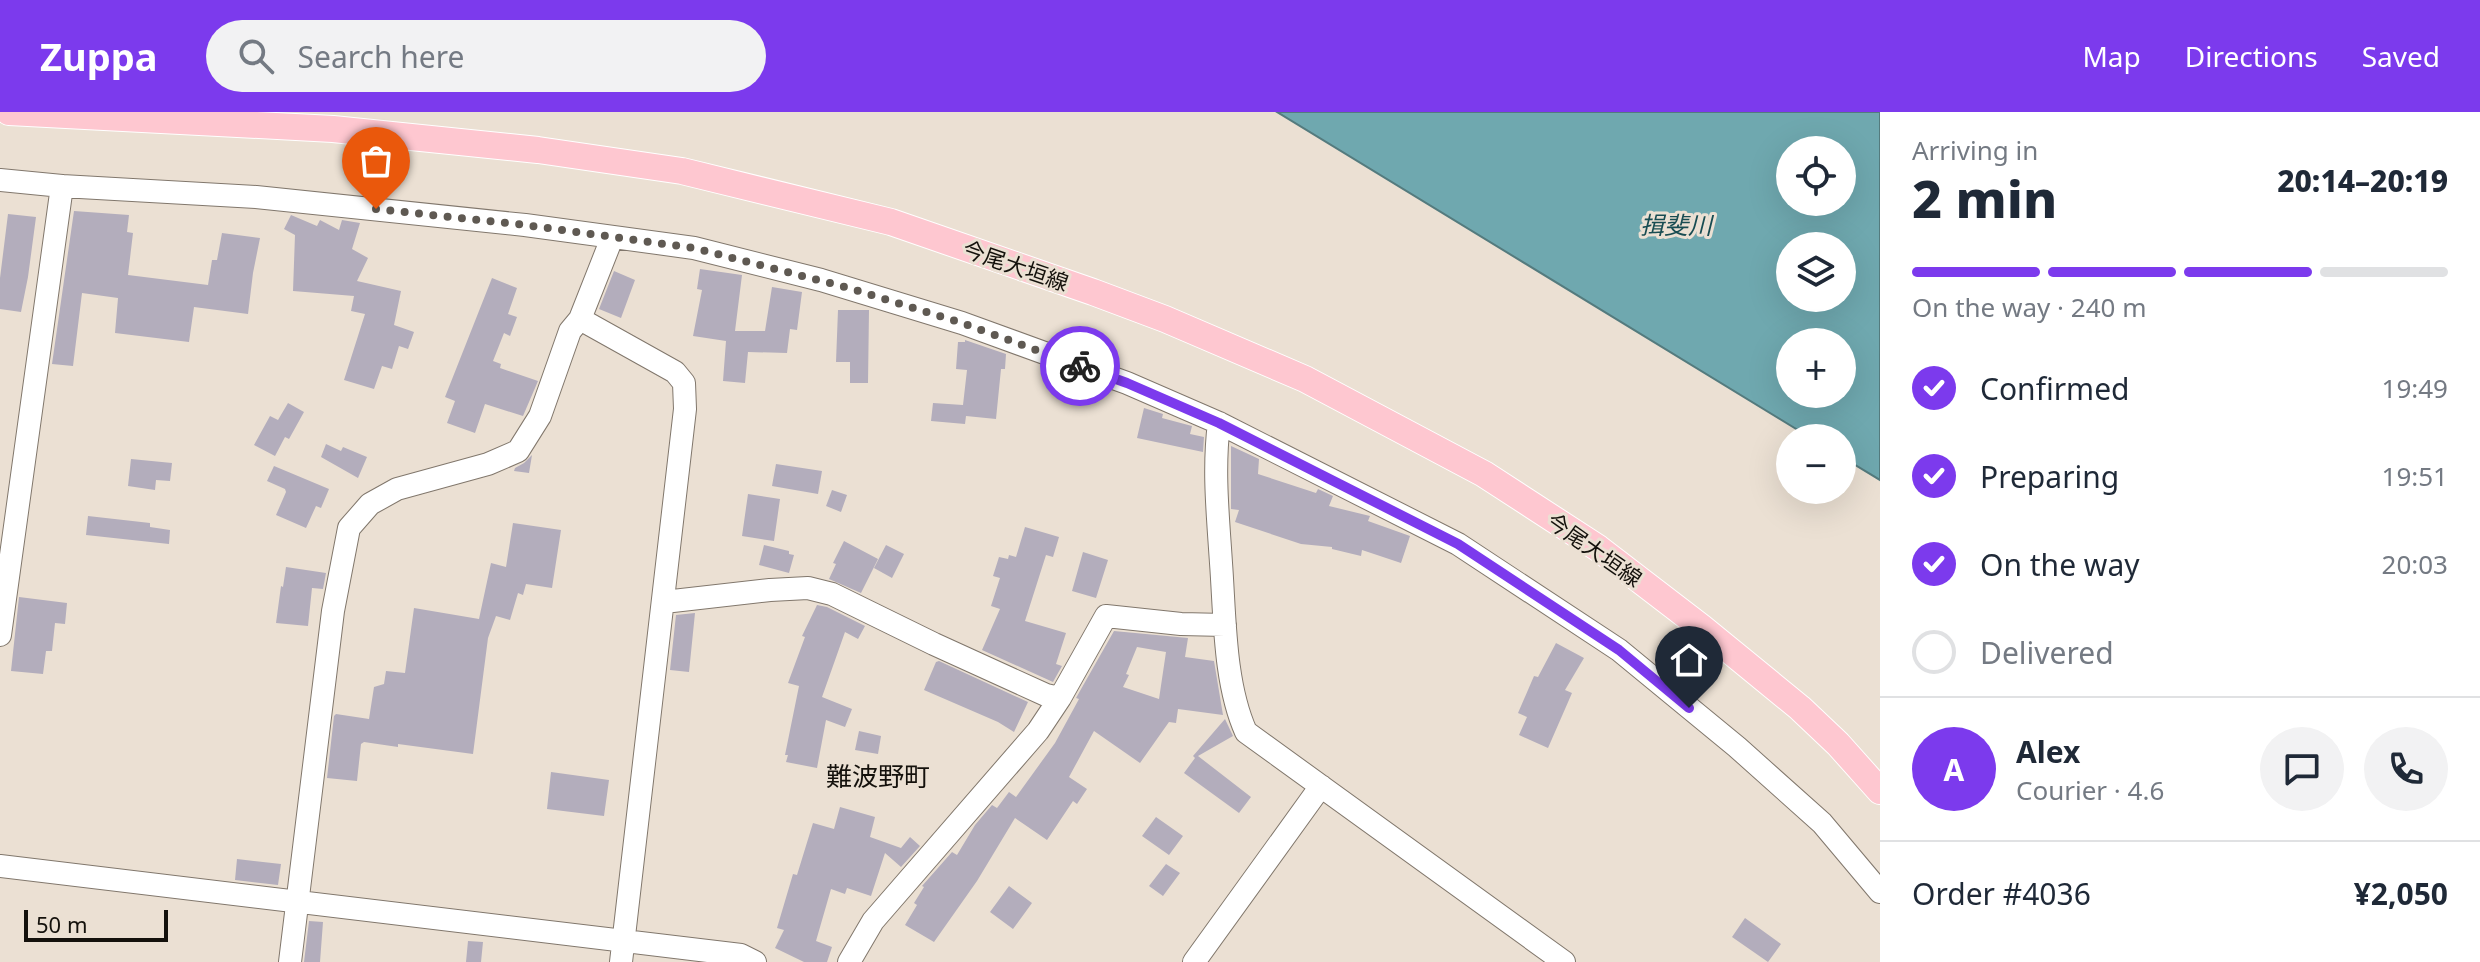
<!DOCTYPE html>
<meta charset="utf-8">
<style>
body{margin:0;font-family:"Noto Sans","Noto Sans JP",sans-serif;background:#f2f2f3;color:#1f2937;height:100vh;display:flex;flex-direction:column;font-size:30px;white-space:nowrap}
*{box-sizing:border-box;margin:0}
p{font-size:26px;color:#747a83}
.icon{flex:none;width:44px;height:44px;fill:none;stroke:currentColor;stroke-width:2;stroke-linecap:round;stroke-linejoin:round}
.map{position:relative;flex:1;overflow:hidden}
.drawer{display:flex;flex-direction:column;background:#fff;width:600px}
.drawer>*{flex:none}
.controls{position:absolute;left:1776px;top:24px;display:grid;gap:16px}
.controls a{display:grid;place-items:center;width:80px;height:80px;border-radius:50%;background:#fff;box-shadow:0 8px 32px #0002;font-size:40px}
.scale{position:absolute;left:24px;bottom:20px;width:144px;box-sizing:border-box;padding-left:8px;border:4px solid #14110c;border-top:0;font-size:22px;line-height:28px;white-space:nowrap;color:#14110c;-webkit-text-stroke:6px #ebe0d3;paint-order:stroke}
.pin{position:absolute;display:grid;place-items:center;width:68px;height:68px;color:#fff;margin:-82px -34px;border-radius:50% 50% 50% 0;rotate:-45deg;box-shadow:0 0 8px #0007}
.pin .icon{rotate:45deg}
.courier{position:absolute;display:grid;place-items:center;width:80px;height:80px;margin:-40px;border:6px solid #7c3aed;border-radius:50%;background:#fff;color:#222;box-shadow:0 2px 10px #0007}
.head em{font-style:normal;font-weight:800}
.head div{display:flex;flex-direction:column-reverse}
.head{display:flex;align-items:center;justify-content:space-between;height:136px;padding:0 32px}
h1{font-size:52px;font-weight:800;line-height:60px}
.bar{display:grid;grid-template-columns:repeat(4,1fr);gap:12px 8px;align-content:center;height:96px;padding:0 32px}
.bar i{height:10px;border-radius:6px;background:#e0e1e3}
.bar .current{background:#7c3aed}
.bar p{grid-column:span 4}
.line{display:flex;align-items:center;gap:20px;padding:0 32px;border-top:2px solid #e0e1e3}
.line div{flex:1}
.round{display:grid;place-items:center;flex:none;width:84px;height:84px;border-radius:42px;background:#f2f2f3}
ol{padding:0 32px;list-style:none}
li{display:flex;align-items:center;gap:24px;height:88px}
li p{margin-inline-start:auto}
li .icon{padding:8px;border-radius:50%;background:#7c3aed;color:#fff;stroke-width:4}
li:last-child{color:#747a83}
li i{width:44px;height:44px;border:4px solid #e0e1e3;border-radius:50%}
header{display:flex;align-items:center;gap:48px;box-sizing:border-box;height:112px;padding:0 40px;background:#7c3aed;color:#fff}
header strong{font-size:38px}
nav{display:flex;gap:44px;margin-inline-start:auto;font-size:28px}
.search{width:560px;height:72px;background:#f2f2f3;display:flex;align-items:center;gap:20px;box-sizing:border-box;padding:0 28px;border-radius:44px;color:#747a83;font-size:30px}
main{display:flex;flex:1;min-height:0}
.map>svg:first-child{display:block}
.water{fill:#6fa8af;stroke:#547b7e;stroke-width:2;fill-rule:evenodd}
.building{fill:#b3adbc;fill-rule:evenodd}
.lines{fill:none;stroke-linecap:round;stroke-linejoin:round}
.minor-casing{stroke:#81776c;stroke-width:24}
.major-casing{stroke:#fff;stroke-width:28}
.minor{stroke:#fff;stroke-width:22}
.major{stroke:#fec7d0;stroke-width:26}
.done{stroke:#5f5952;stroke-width:8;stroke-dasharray:0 14.4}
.route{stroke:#7c3aed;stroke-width:10}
.labels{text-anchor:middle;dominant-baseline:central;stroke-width:6;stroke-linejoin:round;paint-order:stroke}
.street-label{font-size:22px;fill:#14110c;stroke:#ebe0d3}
.water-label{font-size:24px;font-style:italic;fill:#184c52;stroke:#ebe0d3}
.quarter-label{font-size:26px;fill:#14110c;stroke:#ebe0d3}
</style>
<header>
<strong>Zuppa</strong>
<div class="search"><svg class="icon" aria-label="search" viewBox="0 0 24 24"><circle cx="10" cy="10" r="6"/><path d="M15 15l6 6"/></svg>Search here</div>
<nav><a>Map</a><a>Directions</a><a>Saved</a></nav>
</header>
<main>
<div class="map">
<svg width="1880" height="850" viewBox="0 0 1880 850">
<rect width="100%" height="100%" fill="#ebe0d3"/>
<path class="water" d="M1277 0H1880V368L1842 345V326H1811ZM1790 38H1842V90H1790ZM1790 134H1842V186H1790ZM1790 230H1842V282H1790Z"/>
<path class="building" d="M74 99 129 103 127 120 133 121 128 163 208 173 212 148H217L222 121 260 126 253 161 248 202 194 195 189 230 115 221 118 186 82 181 73 254 52 252Z
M8 102 36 105 28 165 21 200 0 197V166Z
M291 103 317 114 320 108 339 118 342 108 360 111 352 137 368 146 357 169 401 179 394 213 414 220 408 237 399 234 392 257 382 254 374 277 344 268 365 202 351 199 354 184 293 179 295 123 284 117Z
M700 157 742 163 735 219H765L772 175 802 180 797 218 790 217 787 241 748 240 745 271 723 269 726 229 693 224 702 178 697 177Z
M614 159 635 168 621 206 599 197Z
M492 166 517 176 508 202 517 205 510 224 504 221 493 249 501 252 500 256 538 269 523 304 485 292 475 321 447 311 455 289 445 285Z
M838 198H869L868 271H850V250H836Z
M965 228 1006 242 1005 257H1001L996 307 966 304 965 312 931 309 933 291 963 293 967 258 956 257 958 230H965Z
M288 291 304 300 289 327 285 325 275 344 254 333 270 304 278 308Z
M1144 296 1163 302 1162 306 1192 314 1190 322 1204 325 1203 340 1137 326Z
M326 332 341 339 343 335 367 345 358 366 321 345Z
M1231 334 1259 347 1258 362 1316 381 1318 377 1333 384 1329 394 1370 404 1368 409 1410 424 1401 451 1362 438 1361 444 1332 437V435L1301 432 1235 410 1239 398 1231 397Z
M532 343 529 361 514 359 515 356 524 351Z
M131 347 172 351 170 369 156 368 155 378 128 374Z
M776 352 822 359 818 382 772 374Z
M274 354 329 377 321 396 316 394 306 416 276 403 286 380 285 377 267 369Z
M832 378 847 383 841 400 826 394Z
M748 382 780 387 774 429 742 424Z
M88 404 150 411V415L170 418 169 432 86 423Z
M513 411 561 418 552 476 526 472 523 483 518 481 510 508 496 504 488 526 473 642 398 632V635L364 630 361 632 357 669 327 666 334 604 336 602 369 607 374 575 384 572 386 559 405 561 414 496 479 507 491 451 506 455Z
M1025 415 1059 425 1053 445 1046 443 1025 509 1066 521 1056 552 1062 554 1053 570 982 538 1000 497 991 494 1000 466 993 464 999 445 1008 447 1009 443 1016 445Z
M844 429 878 447 861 481 829 467 836 452 833 451Z
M764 433 789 439V442L794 443 789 461 759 453Z
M886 433 904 442 892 466 874 456Z
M1083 440 1108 448 1096 486 1072 479Z
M286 455 326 461 323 477 312 476 308 514 276 511 281 474 283 475Z
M19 485 67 491 65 512 55 511 52 539H46L43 562 11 559Z
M817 493 827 495 865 514 858 527 845 520 822 585 852 597 845 615 826 608 817 656 786 650 788 643H785L799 574 788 571 805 525 802 524Z
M695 501 689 560 670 558 676 503Z
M1114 519 1188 526 1185 545 1214 549 1223 603 1178 597 1176 611 1169 610 1140 651 1094 619 1069 665 1087 677 1077 692 1073 689 1047 728 1015 706 977 769 934 830 905 813 917 793 914 791 924 775 922 774 952 740 957 743 975 713 992 693 997 696 1009 680 1016 685 1055 631 1079 587 1076 586ZM1137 535 1166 540 1159 587 1123 575 1129 563 1126 562Z
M1556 531 1584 546 1565 578 1572 581 1548 636 1519 623 1527 605 1518 601 1534 564 1538 565Z
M939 549 1028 590 1014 620 998 610 924 578 936 550Z
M1225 607 1233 624 1198 644 1251 685 1239 701 1184 661 1195 646 1193 644Z
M859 619 881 624 878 642 855 638Z
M551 660 609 668 604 704 547 697Z
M840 695 875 705 870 725 901 736 910 725 920 734 901 755 885 741 871 784 847 776 845 782 831 777 816 829 832 835 827 850H804L775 836 784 818 777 816 793 762 797 763 813 711 834 717Z
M1156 705 1183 724 1169 743 1142 724Z
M237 747 281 752 278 773 235 768Z
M1166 752 1180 761 1163 784 1149 774Z
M1009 774 1032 791 1013 817 990 800Z
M1745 806 1781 832 1768 850 1732 825Z
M309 809 323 810 320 850H304Z
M468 829 483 830 481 850H466Z"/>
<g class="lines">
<g class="minor-casing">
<path id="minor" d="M0 68 62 74 256 85 525 113 694 136 821 168 962 211 1127 271 1219 311 1458 432 1619 538 1737 635 1822 711 1880 780
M580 207 675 260 684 271 685 297 621 850
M1219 311C1213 358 1218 404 1221 451 1225 505 1224 571 1246 620L1564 850
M664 490 770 478 808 476 832 482 934 532 1046 583 1060 586
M0 523 62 74
M0 754 741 843 755 850
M290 850 333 499 349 416 370 392 397 377 488 352 518 339 540 304 570 219 580 207 612 126
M849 850 873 809 1038 619 1060 586 1106 504 1181 512 1225 513
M1194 850 1321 674"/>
</g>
<g class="major-casing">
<path id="major" d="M9 0 333 17 538 38 682 59 891 110 1093 180 1165 207 1305 267 1484 362 1598 436 1701 515 1800 596 1838 632 1880 679"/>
</g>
<use href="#minor" class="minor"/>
<use href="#major" class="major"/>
</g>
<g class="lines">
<path class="done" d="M376 97 525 113 694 136 849 176 962 211 1080 254"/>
<path class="route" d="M1080 254 1127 271 1219 311 1458 432 1619 538 1689 596"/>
</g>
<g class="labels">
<g class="street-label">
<text transform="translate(1016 153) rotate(19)">今尾大垣線</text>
<text transform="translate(1595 437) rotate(35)">今尾大垣線</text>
</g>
<g class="water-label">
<text x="1676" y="112">揖斐川</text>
</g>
<g class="quarter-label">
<text x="878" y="664">難波野町</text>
</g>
</g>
</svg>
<div class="controls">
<a><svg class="icon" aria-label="locate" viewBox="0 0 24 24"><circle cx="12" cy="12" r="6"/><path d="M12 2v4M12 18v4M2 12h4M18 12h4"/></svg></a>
<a><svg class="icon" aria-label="layers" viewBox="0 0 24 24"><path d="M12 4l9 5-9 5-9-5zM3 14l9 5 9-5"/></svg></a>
<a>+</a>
<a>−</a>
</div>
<div class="scale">50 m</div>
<div class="pin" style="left:376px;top:97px;background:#ea580c"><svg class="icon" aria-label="bag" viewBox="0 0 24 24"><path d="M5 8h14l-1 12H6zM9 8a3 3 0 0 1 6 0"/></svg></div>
<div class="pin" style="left:1689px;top:596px;background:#1f2937"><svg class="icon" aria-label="home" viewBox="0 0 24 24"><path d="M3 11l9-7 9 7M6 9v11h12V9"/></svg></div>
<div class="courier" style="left:1080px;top:254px"><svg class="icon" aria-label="bike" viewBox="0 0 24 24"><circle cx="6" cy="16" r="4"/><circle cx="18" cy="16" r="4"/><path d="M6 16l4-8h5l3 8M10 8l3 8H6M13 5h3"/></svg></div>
</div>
<section class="drawer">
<div class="head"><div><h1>2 min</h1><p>Arriving in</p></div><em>20:14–20:19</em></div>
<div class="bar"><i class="current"></i><i class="current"></i><i class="current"></i><i></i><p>On the way · 240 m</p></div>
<ol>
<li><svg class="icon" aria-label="check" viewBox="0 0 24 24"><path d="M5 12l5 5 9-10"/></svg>Confirmed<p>19:49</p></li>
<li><svg class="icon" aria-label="check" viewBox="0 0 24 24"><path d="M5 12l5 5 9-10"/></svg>Preparing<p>19:51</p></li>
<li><svg class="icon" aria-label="check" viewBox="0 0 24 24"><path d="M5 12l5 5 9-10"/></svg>On the way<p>20:03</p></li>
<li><i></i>Delivered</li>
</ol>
<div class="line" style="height:144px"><b class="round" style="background:#7c3aed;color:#fff">A</b><div><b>Alex</b><p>Courier · 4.6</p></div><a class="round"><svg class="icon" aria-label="chat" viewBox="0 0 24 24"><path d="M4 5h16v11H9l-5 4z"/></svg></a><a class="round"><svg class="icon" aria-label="phone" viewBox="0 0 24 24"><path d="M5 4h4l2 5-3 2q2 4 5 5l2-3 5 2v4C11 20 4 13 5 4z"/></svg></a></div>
<div class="line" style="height:104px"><div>Order #4036</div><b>¥2,050</b></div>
</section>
</main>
